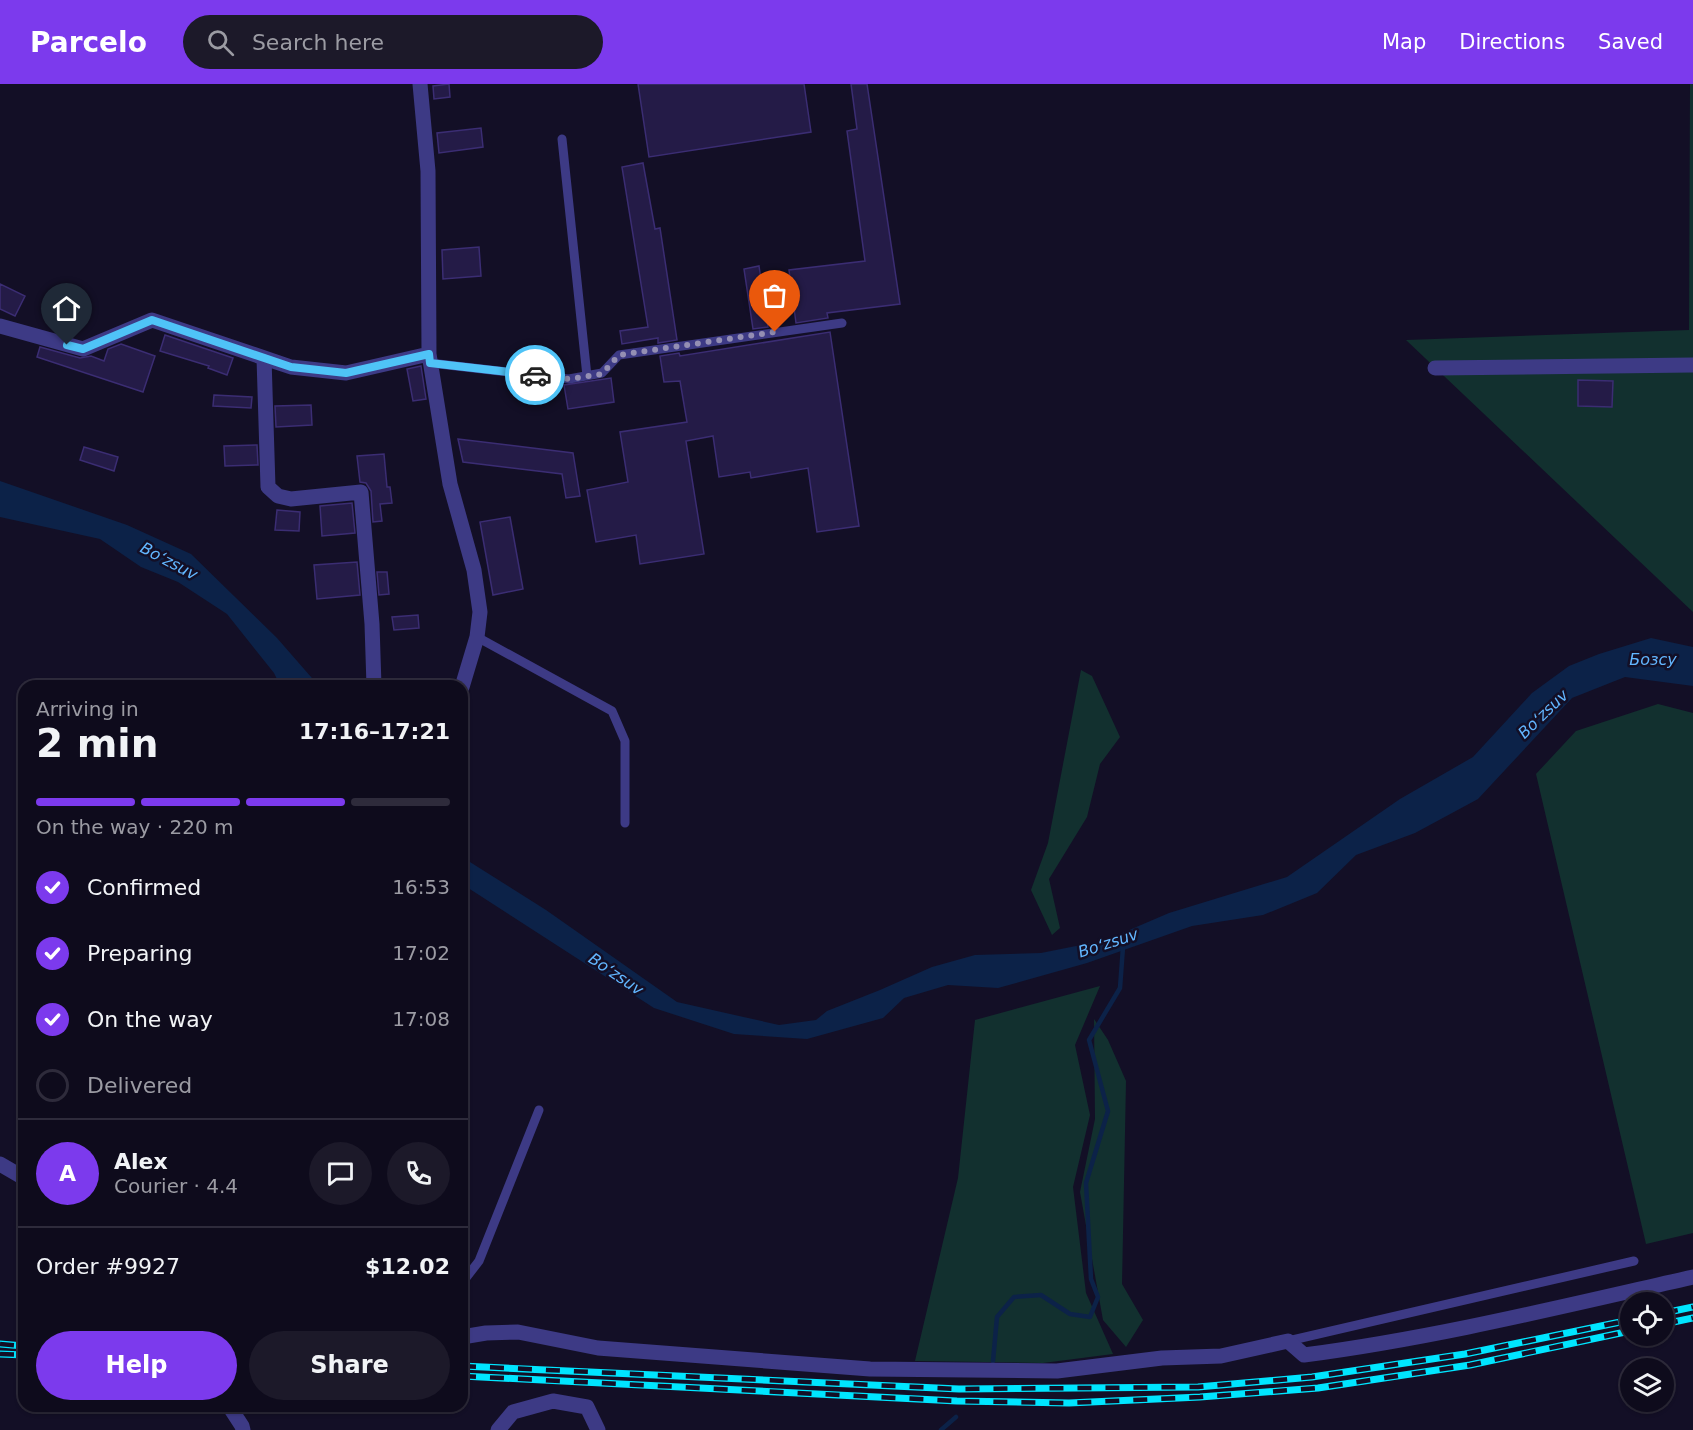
<!DOCTYPE html>
<meta charset="utf-8">
<style>
body{margin:0;font-family:"DejaVu Sans",sans-serif;background:#1c1929;color:#f1f3f6;height:100vh;display:flex;flex-direction:column;font-size:22px;white-space:nowrap}
*{box-sizing:border-box;margin:0}
p{font-size:20px;color:#9b9ba3}
.icon{flex:none;width:33px;height:33px;fill:none;stroke:currentColor;stroke-width:2;stroke-linecap:round;stroke-linejoin:round}
.map{position:relative;flex:1;overflow:hidden}
.panel{position:absolute;left:18px;top:596px;width:450px;height:732px;display:flex;flex-direction:column;background:#0e0b1c;border-radius:18px;box-shadow:0 2px 4px #0004,0 0 0 2px #2e2b3b}
.panel>*{flex:none}
.controls{position:absolute;left:1620px;top:1208px;display:grid;gap:12px}
.controls a{display:grid;place-items:center;width:54px;height:54px;border-radius:50%;background:#0e0b1c;box-shadow:0 2px 4px #0004,0 0 0 2px #2e2b3b;font-size:30px}
.pin{position:absolute;display:grid;place-items:center;width:51px;height:51px;color:#fff;margin:-62px -26px;border-radius:50% 50% 50% 0;rotate:-45deg;box-shadow:0 0 6px #0007}
.pin .icon{rotate:45deg}
.courier{position:absolute;display:grid;place-items:center;width:60px;height:60px;margin:-30px;border:4px solid #4fc3f7;border-radius:50%;background:#fff;color:#222;box-shadow:0 2px 8px #0007}
.overview em{font-style:normal;font-weight:700}
.overview div{display:flex;flex-direction:column-reverse}
.overview{display:flex;align-items:center;justify-content:space-between;height:102px;padding:0 18px}
h1{font-size:39px;font-weight:700;line-height:45px}
.bar{display:grid;grid-template-columns:repeat(4,1fr);gap:9px 6px;align-content:center;height:72px;padding:0 18px}
.bar i{height:8px;border-radius:4px;background:#2e2b3b}
.bar .active{background:#7c3aed}
.bar p{grid-column:span 4}
.line{display:flex;align-items:center;gap:15px;padding:0 18px;border-top:2px solid #2e2b3b}
.line div{flex:1}
.round{display:grid;place-items:center;flex:none;width:63px;height:63px;border-radius:32px;background:#1c1929}
ol{padding:0 18px;list-style:none}
li{display:flex;align-items:center;gap:18px;height:66px}
li p{margin-inline-start:auto}
li .icon{padding:6px;border-radius:50%;background:#7c3aed;color:#fff;stroke-width:4}
li:last-child{color:#9b9ba3}
li i{width:33px;height:33px;border:3px solid #2e2b3b;border-radius:50%}
.button{display:flex;gap:12px;margin-top:auto;padding:12px 18px}
.button a{flex:1;height:69px;border-radius:36px;background:#7c3aed;color:#fff;font-size:24px;font-weight:700;line-height:69px;text-align:center}
.button a+a{background:#1c1929;color:#f1f3f6}
header{display:flex;align-items:center;gap:36px;box-sizing:border-box;height:84px;padding:0 30px;background:#7c3aed;color:#fff}
header strong{font-size:28px}
nav{display:flex;gap:33px;margin-inline-start:auto;font-size:21px}
.search{width:420px;height:54px;background:#1c1929;display:flex;align-items:center;gap:15px;box-sizing:border-box;padding:0 21px;border-radius:33px;color:#9b9ba3;font-size:22px}
.map>svg:first-child{display:block}
.green{fill:#12302f}
.water{fill:#0c2248}
.lines{fill:none;stroke-linecap:round;stroke-linejoin:round}
.stream{stroke:#0c2248;stroke-width:4.5}
.building{fill:#241b47;stroke:#3b2d73;stroke-width:1.5}
.lane{stroke:#3d3a85;stroke-width:9}
.street{stroke:#3d3a85;stroke-width:15}
.rail-casing{stroke:#00e5ff;stroke-width:7}
.rail{stroke:#130f26;stroke-width:4.5;stroke-dasharray:14;stroke-linecap:butt}
.done{stroke:#948fb3;stroke-width:6;stroke-dasharray:0 10.8}
.route{stroke:#4fc3f7;stroke-width:8}
.labels{text-anchor:middle;dominant-baseline:central;stroke-width:5;stroke-linejoin:round;paint-order:stroke}
.water-label{font-size:16px;font-style:italic;fill:#62b6ff;stroke:#130f26}
</style>
<header>
<strong>Parcelo</strong>
<div class="search"><svg class="icon" aria-label="search" viewBox="0 0 24 24"><circle cx="10" cy="10" r="6"/><path d="M15 15l6 6"/></svg>Search here</div>
<nav><a>Map</a><a>Directions</a><a>Saved</a></nav>
</header>
<div class="map">
<svg width="1693" height="1346" viewBox="0 0 1693 1346">
<rect width="100%" height="100%" fill="#130f26"/>
<path class="green" d="M1690 0H1693V528L1406 256 1689 246Z
M1081 586 1092 592 1120 653 1100 680 1087 733 1049 795 1060 844 1052 851 1031 806 1048 759Z
M1658 620 1693 629V1149L1646 1160 1536 690 1576 647Z
M1100 902 1075 961 1090 1031 1073 1103 1086 1209 1113 1270 1043 1279 915 1277 958 1094 975 936Z
M1094 935 1108 956 1126 997 1122 1200 1143 1236 1126 1263 1103 1236 1080 1108 1095 1035Z"/>
<path class="water" d="M0 397 127 441 191 470 277 554 318 601H280L274 589 227 530 178 498 141 483 100 455 0 433Z
M1651 554 1693 563V602L1625 593 1572 614 1478 715 1415 749 1356 771 1317 809 1263 831 1192 842 1087 879 998 904 948 901 904 914 883 934 807 955 734 950 654 924 462 800V773L546 826 677 918 779 941 816 936 827 927 880 906 932 883 975 871 1041 869 1106 856 1169 829 1287 793 1400 715 1473 673 1532 609 1569 582 1599 570Z"/>
<g class="lines">
<path class="stream" d="M993 1277 997 1233 1014 1213 1041 1211 1070 1230 1090 1233 1098 1213 1091 1195 1086 1099 1108 1027 1089 956 1120 904 1123 863
M941 1346 956 1333"/>
</g>
<path class="building" d="M449 0 450 13 434 15 433 2Z
M638 0H804L811 48 649 73Z
M851 0H867L900 220 827 229 828 234 796 239 789 186 865 177 847 47 857 45Z
M481 44 483 63 439 69 437 49Z
M643 79 655 145 660 144 677 256 658 259V254L622 260 620 247 648 243 622 83Z
M479 163 481 192 443 195 442 166Z
M759 182 768 243 753 245 744 185Z
M0 200 25 212 15 232 0 225Z
M830 248 859 442 817 448 808 384 751 394 750 388 719 393 713 352 686 357 704 470 640 480 636 451 596 458 587 406 628 398 620 348 687 338 680 297 664 298 660 272 679 269 680 272Z
M165 251 233 274 227 291 208 284 209 282 160 267Z
M121 260 155 272 143 308 37 273 40 263 80 274 91 272 104 277 108 265Z
M421 282 426 315 413 317 407 285Z
M611 294 614 318 568 325 564 301Z
M1578 296 1613 297 1612 323 1578 322Z
M214 311 252 313 251 324 213 322Z
M311 321 312 341 276 343 275 322Z
M458 355 573 369 580 412 566 414 562 390 463 378Z
M257 361 258 381 225 382 224 362Z
M84 363 118 373 114 387 80 376Z
M384 370 387 403H390L392 419 380 420 382 437 373 438 371 407 366 399 360 398 357 372Z
M352 419 355 449 322 452 320 422Z
M277 426 300 428 299 447 275 446Z
M510 433 523 505 493 511 480 438Z
M357 478 360 511 317 515 314 481Z
M377 488H387L389 510 379 511Z
M418 531 419 544 394 546 392 533Z"/>
<g class="lines">
<path class="lane" d="M562 55 587 292
M430 279 569 295 602 289 619 271 842 239
M477 553 612 627 625 657V739
M462 1199 479 1177 539 1026
M1288 1257 1634 1177"/>
<path class="street" d="M420 0 428 87 429 270 450 400 474 486 480 528 477 553 462 603
M0 242 83 265 152 236 291 283 346 289 429 270
M264 274 268 403 278 412 291 415 361 408 372 540 374 602
M1435 284 1693 281
M0 1080 24 1094
M462 1253 486 1249 518 1248 598 1264 870 1285 1057 1287 1162 1274 1221 1272 1288 1257 1304 1271C1435 1254 1564 1222 1693 1193
M229 1322 242 1342 243 1346
M498 1346 513 1328 553 1317 587 1323 598 1346"/>
<g class="rail-casing">
<path id="rail" d="M1664 1229 1693 1223
M1664 1240 1693 1234
M0 1260 24 1262
M0 1270 24 1271
M462 1282 959 1305 1198 1303 1312 1293 1465 1270 1630 1236
M462 1292 957 1317 1069 1319 1200 1313 1318 1304 1470 1281 1630 1247"/>
</g>
<use href="#rail" class="rail"/>
</g>
<g class="lines">
<path class="done" d="M535 291 570 295 602 290 619 271 775 248"/>
<path class="route" d="M67 261 83 265 152 236 291 283 346 289 429 270 430 279 535 291"/>
</g>
<g class="labels">
<g class="water-label">
<text transform="translate(169 477) rotate(28)">Boʻzsuv</text>
<text x="1653" y="575">Бозсу</text>
<text transform="translate(1543 630) rotate(-44)">Boʻzsuv</text>
<text transform="translate(1108 859) rotate(-18)">Boʻzsuv</text>
<text transform="translate(616 890) rotate(34)">Boʻzsuv</text>
</g>
</g>
</svg>
<div class="controls">
<a><svg class="icon" aria-label="locate" viewBox="0 0 24 24"><circle cx="12" cy="12" r="6"/><path d="M12 2v4M12 18v4M2 12h4M18 12h4"/></svg></a>
<a><svg class="icon" aria-label="layers" viewBox="0 0 24 24"><path d="M12 4l9 5-9 5-9-5zM3 14l9 5 9-5"/></svg></a>
</div>
<div class="pin" style="left:775px;top:248px;background:#ea580c"><svg class="icon" aria-label="bag" viewBox="0 0 24 24"><path d="M5 8h14l-1 12H6zM9 8a3 3 0 0 1 6 0"/></svg></div>
<div class="pin" style="left:67px;top:261px;background:#1f2937"><svg class="icon" aria-label="home" viewBox="0 0 24 24"><path d="M3 11l9-7 9 7M6 9v11h12V9"/></svg></div>
<div class="courier" style="left:535px;top:291px"><svg class="icon" aria-label="car" viewBox="0 0 24 24"><path d="M5 17H2v-5l4-1 3-4h7l3 4 3 1v5h-3M9 17h6M6 11h13"/><circle cx="7" cy="17" r="2"/><circle cx="17" cy="17" r="2"/></svg></div>
<section class="panel">
<div class="overview"><div><h1>2 min</h1><p>Arriving in</p></div><em>17:16–17:21</em></div>
<div class="bar"><i class="active"></i><i class="active"></i><i class="active"></i><i></i><p>On the way · 220 m</p></div>
<ol>
<li><svg class="icon" aria-label="check" viewBox="0 0 24 24"><path d="M5 12l5 5 9-10"/></svg>Confirmed<p>16:53</p></li>
<li><svg class="icon" aria-label="check" viewBox="0 0 24 24"><path d="M5 12l5 5 9-10"/></svg>Preparing<p>17:02</p></li>
<li><svg class="icon" aria-label="check" viewBox="0 0 24 24"><path d="M5 12l5 5 9-10"/></svg>On the way<p>17:08</p></li>
<li><i></i>Delivered</li>
</ol>
<div class="line" style="height:108px"><b class="round" style="background:#7c3aed;color:#fff">A</b><div><b>Alex</b><p>Courier · 4.4</p></div><a class="round"><svg class="icon" aria-label="chat" viewBox="0 0 24 24"><path d="M4 5h16v11H9l-5 4z"/></svg></a><a class="round"><svg class="icon" aria-label="phone" viewBox="0 0 24 24"><path d="M5 4h4l2 5-3 2q2 4 5 5l2-3 5 2v4C11 20 4 13 5 4z"/></svg></a></div>
<div class="line" style="height:78px"><div>Order #9927</div><b>$12.02</b></div>
<div class="button"><a>Help</a><a>Share</a></div>
</section>
</div>
